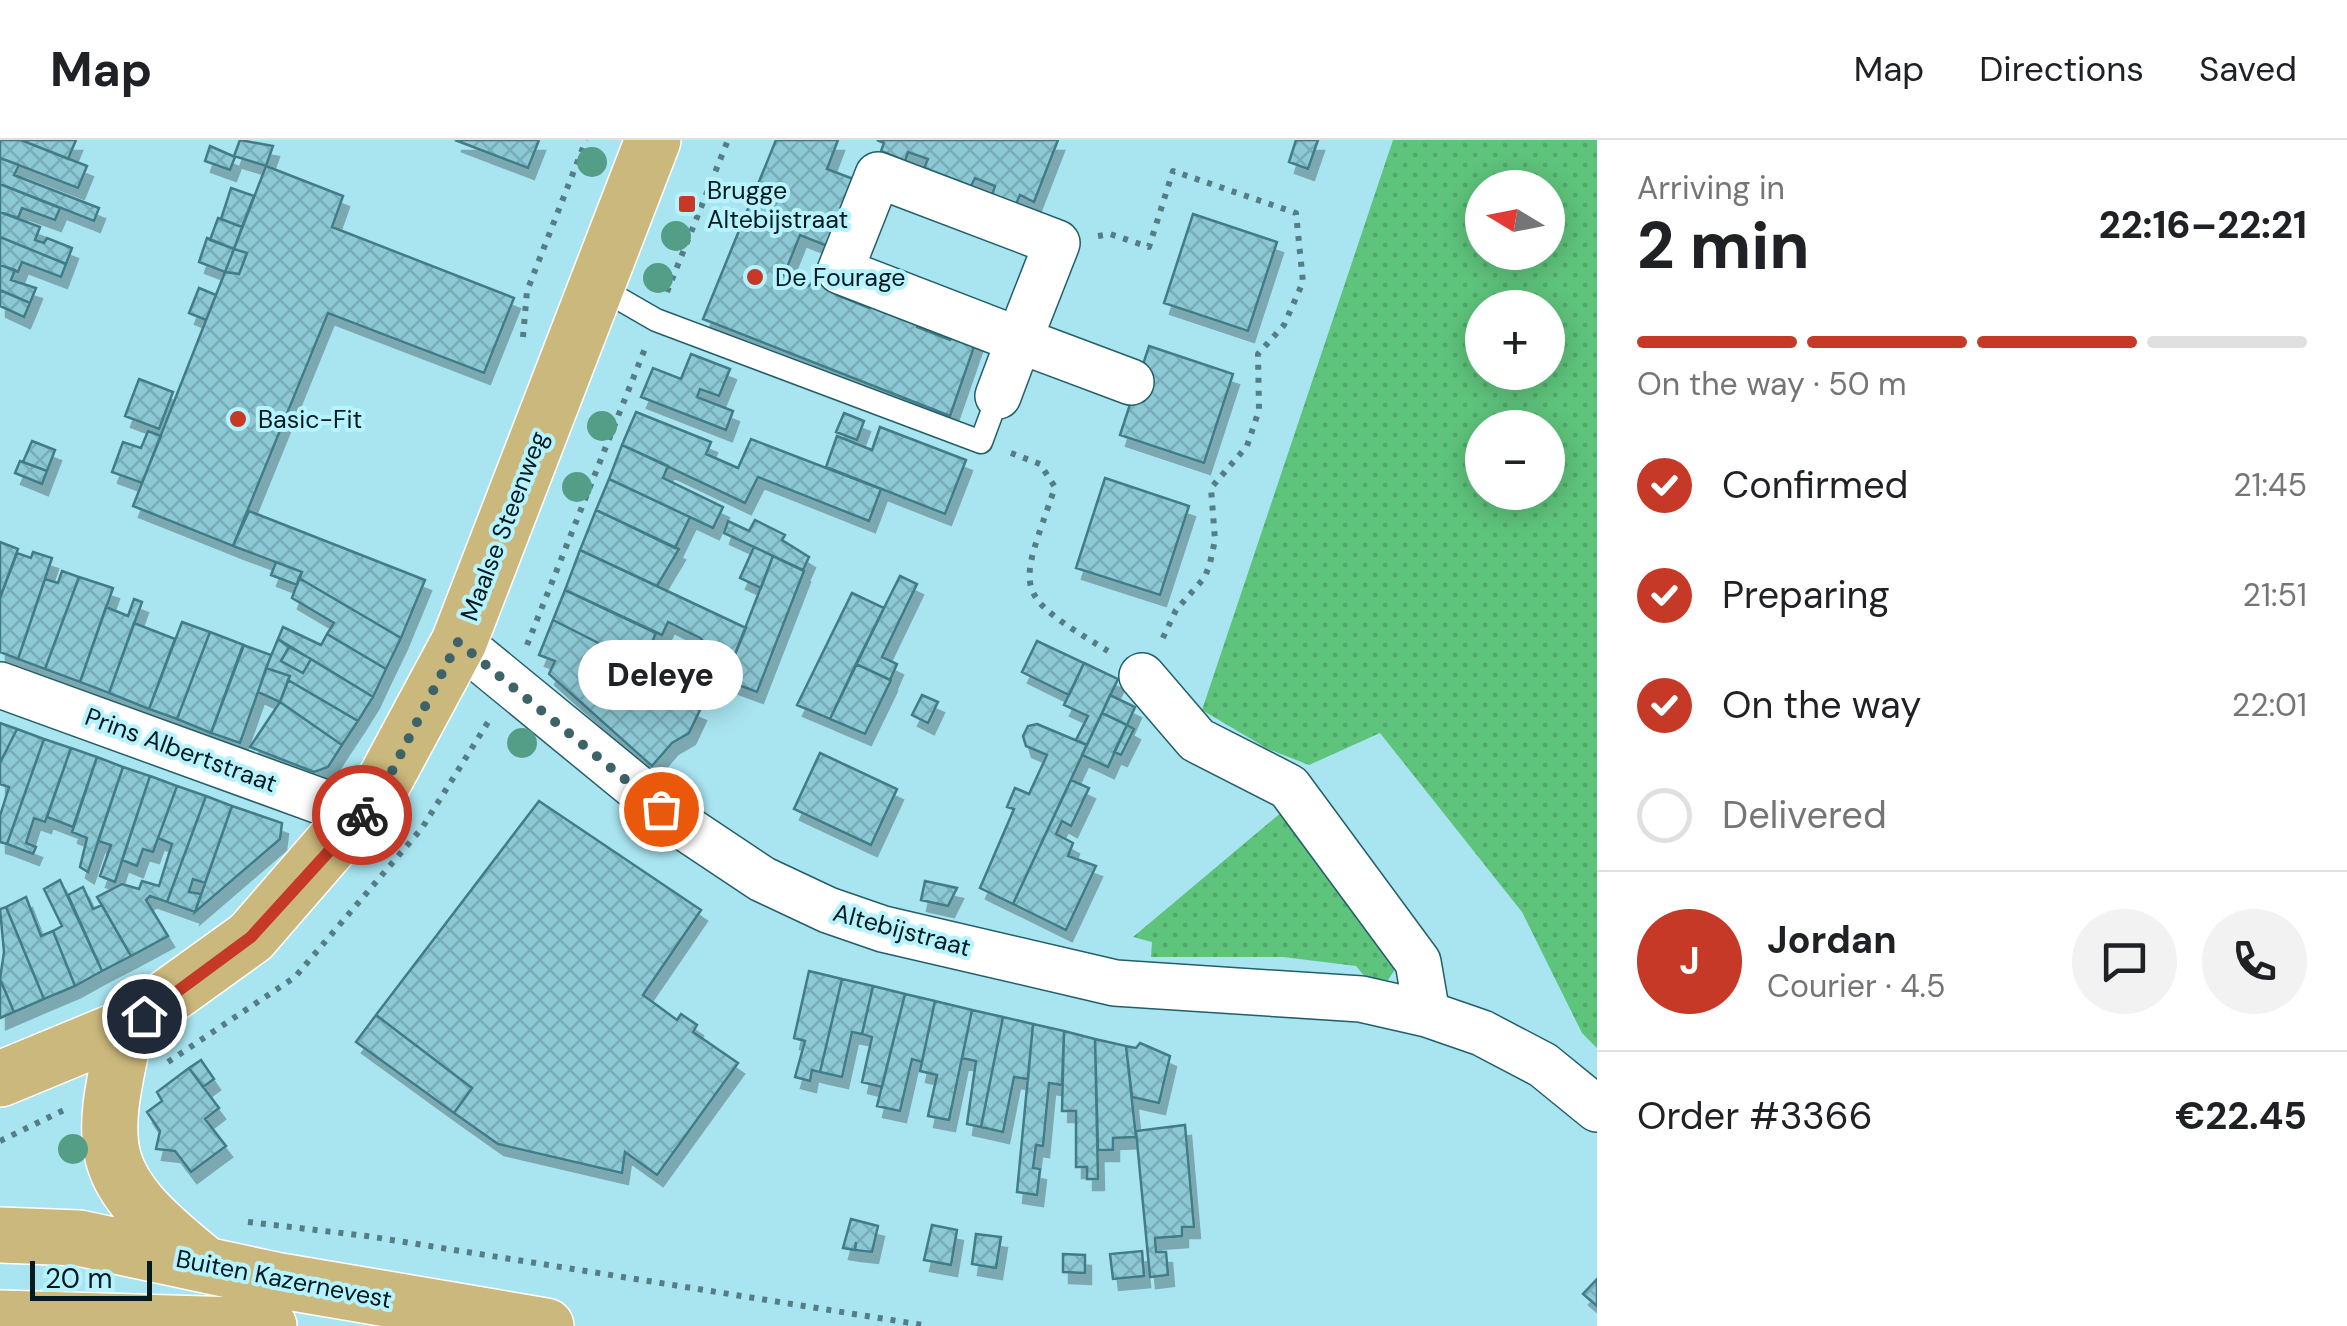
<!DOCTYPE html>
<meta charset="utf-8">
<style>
body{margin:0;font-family:"DM Sans",sans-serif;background:#f2f2f2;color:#202124;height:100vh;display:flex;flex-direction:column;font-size:38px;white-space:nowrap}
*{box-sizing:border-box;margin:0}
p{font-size:32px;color:#757577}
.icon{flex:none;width:55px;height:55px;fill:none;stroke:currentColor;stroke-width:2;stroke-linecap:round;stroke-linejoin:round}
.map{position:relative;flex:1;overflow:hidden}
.sheet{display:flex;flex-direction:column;background:#fff;width:750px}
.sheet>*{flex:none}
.needle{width:65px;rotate:280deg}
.controls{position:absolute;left:1465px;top:30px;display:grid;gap:20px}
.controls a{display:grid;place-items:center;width:100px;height:100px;border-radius:50%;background:#fff;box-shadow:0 5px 25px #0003;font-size:50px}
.scale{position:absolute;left:30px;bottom:25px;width:122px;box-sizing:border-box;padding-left:10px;border:5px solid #031b1f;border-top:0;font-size:28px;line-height:35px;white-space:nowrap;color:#031b1f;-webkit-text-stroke:8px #b6f3fe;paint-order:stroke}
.pin{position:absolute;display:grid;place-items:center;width:85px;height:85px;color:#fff;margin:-42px;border:5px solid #fff;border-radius:50%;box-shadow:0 2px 10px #0007}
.courier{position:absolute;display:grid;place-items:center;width:100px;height:100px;margin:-50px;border:8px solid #c53926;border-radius:50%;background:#fff;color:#222;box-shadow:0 2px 12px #0007}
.bubble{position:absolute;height:70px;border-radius:35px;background:#fff;box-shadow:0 5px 25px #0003;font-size:32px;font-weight:800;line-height:70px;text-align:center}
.summary em{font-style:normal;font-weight:800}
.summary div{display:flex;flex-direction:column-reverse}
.summary{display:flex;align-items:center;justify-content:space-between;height:170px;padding:0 40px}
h1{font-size:65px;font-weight:800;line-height:75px}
.bar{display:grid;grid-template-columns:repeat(4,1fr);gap:15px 10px;align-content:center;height:120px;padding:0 40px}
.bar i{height:12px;border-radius:8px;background:#e0e0e0}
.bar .current{background:#c53926}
.bar p{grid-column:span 4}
.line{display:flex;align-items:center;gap:25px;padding:0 40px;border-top:2px solid #e0e0e0}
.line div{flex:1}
.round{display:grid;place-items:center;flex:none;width:105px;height:105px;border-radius:52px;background:#f2f2f2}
ol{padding:0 40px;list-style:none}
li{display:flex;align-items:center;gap:30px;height:110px}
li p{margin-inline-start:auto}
li .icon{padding:10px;border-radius:50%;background:#c53926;color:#fff;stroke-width:4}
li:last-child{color:#757577}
li i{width:55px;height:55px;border:5px solid #e0e0e0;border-radius:50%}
header{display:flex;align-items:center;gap:60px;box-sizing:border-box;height:140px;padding:0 50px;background:#fff;border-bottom:2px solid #e0e0e0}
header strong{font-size:48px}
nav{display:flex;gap:55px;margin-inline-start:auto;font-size:35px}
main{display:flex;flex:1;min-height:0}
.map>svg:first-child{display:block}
.grass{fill:url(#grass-dots);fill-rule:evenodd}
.building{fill:url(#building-cross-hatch);stroke:#427c87;stroke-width:2.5;filter:url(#shadow)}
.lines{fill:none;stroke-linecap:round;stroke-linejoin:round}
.lane-casing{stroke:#235f69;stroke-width:25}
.street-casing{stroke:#235f69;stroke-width:48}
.primary-casing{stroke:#fff;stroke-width:58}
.path{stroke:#547d85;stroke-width:6;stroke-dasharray:5 8;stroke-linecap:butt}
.lane{stroke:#fff;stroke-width:22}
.street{stroke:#fff;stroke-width:45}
.primary{stroke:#cbb87c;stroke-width:55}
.tree{fill:#549e87}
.done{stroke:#3d6268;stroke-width:10;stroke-dasharray:0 18}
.route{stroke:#c53926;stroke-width:12}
.poi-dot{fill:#c53926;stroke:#b6f3fe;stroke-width:4}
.labels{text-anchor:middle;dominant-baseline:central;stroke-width:8;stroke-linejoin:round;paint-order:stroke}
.poi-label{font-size:25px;fill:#031b1f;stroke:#b6f3fe;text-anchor:start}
.street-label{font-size:25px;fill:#031b1f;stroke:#b6f3fe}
</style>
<header>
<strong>Map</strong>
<nav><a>Map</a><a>Directions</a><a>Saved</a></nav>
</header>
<main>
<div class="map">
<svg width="1597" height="1186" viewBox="0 0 1597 1186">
<defs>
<pattern id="grass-dots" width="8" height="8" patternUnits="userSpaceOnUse" patternTransform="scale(2.5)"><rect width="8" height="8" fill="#5ec47b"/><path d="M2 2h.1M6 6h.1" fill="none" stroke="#50a86a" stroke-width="1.8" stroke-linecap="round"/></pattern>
<pattern id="building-cross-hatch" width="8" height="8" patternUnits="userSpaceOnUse" patternTransform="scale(2.5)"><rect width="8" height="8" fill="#8dc9d5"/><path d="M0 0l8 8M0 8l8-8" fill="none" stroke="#78acb6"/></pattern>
<filter id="shadow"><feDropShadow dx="6" dy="11" stdDeviation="0" flood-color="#0004"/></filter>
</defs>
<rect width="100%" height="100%" fill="#a9e5f1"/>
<path class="grass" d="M1393 0H1597V908L1582 893 1522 772 1380 593 1309 625 1268 609 1202 570ZM1482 48H1548V112H1482ZM1482 168H1548V232H1482ZM1482 288H1548V352H1482Z
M1283 671 1393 815 1394 831 1388 840 1366 838 1356 826 1283 817H1151L1152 802 1133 797Z"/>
<path class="building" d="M0 0H21L87 26 78 48 0 18Z
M21 0H76L68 19Z
M240 0 273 6 266 26 234 16Z
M455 0H539L528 28Z
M776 0H838L827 29 856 40 830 107 800 95 784 135 809 146 815 139 839 148 837 155 869 168 872 161 920 179 917 187 950 200 953 193 976 201 950 276 703 179Z
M877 0H1058L1034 62 1020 55 1016 64 992 55 995 46 975 38 971 46 924 28 928 19 908 12 905 21 881 11 884 3Z
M1296 0H1318L1308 29 1289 22Z
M210 6 235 17 230 30 205 21Z
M0 18 19 25 14 35 99 68 94 81 0 44Z
M266 26 343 56 332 87 514 158 484 233 328 173 233 406 133 366 225 132 239 134 247 113 234 109Z
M0 44 60 68 55 80 22 68 18 78 0 72Z
M231 48 254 56 242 87 221 79Z
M0 72 40 87 35 100 44 103 47 98 72 108 66 124 0 97Z
M1193 74 1277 102 1248 191 1164 163Z
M218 78 242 87 234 109 210 100Z
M0 97 66 124 61 137 22 122 18 132 0 125Z
M207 98 234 109 225 132 199 122Z
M234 109 247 113 239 134 225 132Z
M0 125 15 130 11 140 36 148 30 163 0 150Z
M199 148 216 155 206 180 189 173Z
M0 150 30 163 24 177 0 166Z
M1149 206 1233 234 1204 323 1120 295Z
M691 214 730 229 719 256 700 249 697 257 733 271 726 290 641 257 653 228 681 239Z
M139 239 173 252 159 289 125 276Z
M636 272 711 302 706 314 738 328 751 299 881 349 869 381 758 337 745 363 622 305Z
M844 273 864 281 857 300 836 292Z
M880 287 966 320 945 374 826 327 837 296 872 310Z
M148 291 161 296 142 343 112 332 123 302 141 308Z
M32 301 55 310 47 331 23 322Z
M622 305 668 326 663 338 723 367 713 388 609 339Z
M20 321 47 331 42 344 15 333Z
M1105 338 1189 366 1160 455 1076 428Z
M609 339 690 377 675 408 596 370Z
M596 370 679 409 657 446 580 410Z
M249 371 425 440 401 498 299 438 302 432 233 406Z
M755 380 785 395 782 400 809 417 803 430 724 393 728 381 749 391Z
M0 402 18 409 0 458Z
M754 407 773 416 761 448 740 438Z
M580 410 746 488 730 527 702 514 706 504 700 498 668 482 662 495 565 450Z
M33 412 52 418 18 519 0 512V458L17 413 31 418Z
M773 416 804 431 757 552 725 540Z
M276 422 302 432 297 445 271 435Z
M62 431 79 437 45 529 18 519 45 439 58 443Z
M900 436 917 444 882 517 897 524 890 540 856 524Z
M79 437 113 448 80 542 45 529Z
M299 438 401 498 386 529 327 494 334 483 292 458Z
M565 450 656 493 642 525 553 480Z
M852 453 884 468 830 579 797 565Z
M134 459 142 462 109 553 80 542 106 467 128 476Z
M553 480 642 525 634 542 700 570 689 593 672 603 652 626 549 534 555 521 539 515Z
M182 482 210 492 177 579 149 569Z
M134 483 175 499 149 569 109 553Z
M283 487 321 505 327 494 386 529 373 557 278 499Z
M210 492 244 505 211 593 177 579Z
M278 499 289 507 281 521 303 533 311 519 373 557 358 581 288 540 290 536 266 528Z
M1037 501 1084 523 1069 555 1022 532Z
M243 505 271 515 240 603 211 593Z
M289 507 311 519 303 533 281 521Z
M1084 523 1118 539 1087 605 1076 600 1088 576 1064 565Z
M856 524 891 540 865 594 830 579Z
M266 528 290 536 280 562 258 552Z
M288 540 358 581 342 605 280 562Z
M922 555 938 562 928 583 912 575Z
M1110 555 1135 567 1127 585 1102 573Z
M280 562 342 605 328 627 314 632 250 607Z
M1102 573 1127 585 1108 627 1082 615Z
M0 583 17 589 0 623Z
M1037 584 1087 605 1013 764 980 748 1014 669 1007 667 1015 648 1029 654 1047 615 1026 606 1023 596 1028 586Z
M1127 585 1134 589 1121 615 1114 612Z
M17 589 44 599 7 704 0 702V676L9 647 0 644V623Z
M44 599 71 608 45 682 34 678 26 703 36 707 33 714 7 704Z
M71 608 97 617 73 687 47 677Z
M820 613 897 649 871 705 794 669Z
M97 617 123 627 88 732 80 727 87 698 72 692Z
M123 627 150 636 115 742 100 736 111 705 98 701Z
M150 636 177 646 153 712 143 709 137 726 122 720Z
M1071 640 1089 648 1071 686 1062 681 1056 694 1073 703 1068 716 1096 726 1066 790 1013 764Z
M177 646 206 656 167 762 150 756 146 760 168 796 131 816 97 757 122 744 139 749 142 741 159 746 172 704 158 698Z
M206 656 232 666 205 743 193 739 189 752 201 754 195 772 167 762Z
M539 661 701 770 643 855 677 880 681 874 697 885 693 892 738 923 657 1035 625 1012 622 1033 498 1004 454 973 472 948 376 875Z
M232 666 282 683 280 699 195 772Z
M60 740 102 831 75 846 53 791 62 786 44 749Z
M925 741 957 748 948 766 921 760Z
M83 747 93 769 102 765 131 816 102 831 68 755Z
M26 757 41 796 53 791 75 846 44 859 6 767Z
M6 767 44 859 14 872 0 839 4 812 0 769Z
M809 831 842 839 820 932 812 930 810 941 795 937 805 901 794 898Z
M0 839 14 872 0 878Z
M842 839 873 846 862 894 852 892 842 937 820 932Z
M873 846 905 854 882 947 862 942 872 897 862 894Z
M905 854 935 861 922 922 912 919 900 971 877 966Z
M935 861 972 870 949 980 928 976 937 935 920 931Z
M972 870 1003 877 981 987 967 984 976 921 962 918Z
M376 875 472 948 454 973 356 902Z
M1003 877 1033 884 1028 939 1014 937 1003 992 981 987Z
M1033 884 1064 891 1062 945 1049 943 1043 1006 1036 1005 1033 1028 1040 1029 1037 1055 1017 1052Z
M1064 891 1095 899 1098 1039H1087V1027H1076V971H1062Z
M1095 899 1126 906 1136 997 1113 998V1010H1098Z
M1140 903 1170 916 1159 963 1132 957 1126 906 1136 908Z
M201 920 214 939 203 947 189 928Z
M189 928 219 968 205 979 226 1006 191 1032 175 1011 156 1009 160 991 147 972 162 961 157 952Z
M1185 985 1194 1087H1182V1096L1155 1098 1156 1112H1166L1168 1135 1150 1137 1136 991Z
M851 1079 878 1086 872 1112 855 1110 856 1102 855 1110 843 1108Z
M932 1085 957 1090 951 1125 924 1120Z
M976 1094 1001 1097 996 1128 972 1124Z
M1142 1111 1144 1136 1113 1139 1110 1114Z
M1063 1114 1085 1115V1133L1063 1132Z
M1597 1139V1166L1583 1154Z"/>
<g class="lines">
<g class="lane-casing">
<path id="lane" d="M597 146 656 180 981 302 998 256"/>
</g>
<g class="street-casing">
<path id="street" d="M998 256 1019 200 840 131 878 35 1057 103 1019 200 1131 242
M459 502 687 689 762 739 828 770 883 789 1115 843 1361 859 1427 874 1482 893 1543 925 1597 969
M1142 536 1197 600 1289 647 1418 822 1427 874
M0 545 361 676"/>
</g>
<g class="primary-casing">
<path id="primary" d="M126 887C98 1013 96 1036 201 1121
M0 939 126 887 251 797 381 647 459 502 653 0
M0 1095 79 1098 275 1140 546 1186
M0 1178 269 1186"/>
</g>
<path class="path" d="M1098 96 1110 94 1149 107 1173 31 1296 73 1303 142 1284 185 1258 214 1259 270 1247 306 1211 348 1215 400 1210 423 1205 437 1176 470 1161 502
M667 152 728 0
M523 197 527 151 586 0
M1011 313 1040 324 1055 347C1019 453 1009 451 1108 511
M527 505 646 206
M168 922 295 837 422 688 490 579
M0 1001 66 969
M248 1082 367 1096 929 1186"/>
<use href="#lane" class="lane"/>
<use href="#street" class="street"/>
<use href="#primary" class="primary"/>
</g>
<g class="tree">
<circle cx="592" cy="22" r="15"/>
<circle cx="676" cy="96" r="15"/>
<circle cx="658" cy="138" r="15"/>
<circle cx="602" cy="286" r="15"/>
<circle cx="577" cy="347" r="15"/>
<circle cx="522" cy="603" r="15"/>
<circle cx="73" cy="1009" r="15"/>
</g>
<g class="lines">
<path class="done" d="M362 675 390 635 458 502 661 669"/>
<path class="route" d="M144 876 251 797 362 675"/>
</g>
<g class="poi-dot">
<rect x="677" y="54" width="20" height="20" rx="5"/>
<circle cx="755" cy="137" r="10"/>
<circle cx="238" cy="279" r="10"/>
</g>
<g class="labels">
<g class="poi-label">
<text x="707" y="50">Brugge<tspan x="707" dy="29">Altebijstraat</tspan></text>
<text x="775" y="137">De Fourage</text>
<text x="258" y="279">Basic-Fit</text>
</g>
<g class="street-label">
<text transform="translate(504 386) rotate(-69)">Maalse Steenweg</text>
<text transform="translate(181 610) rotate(20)">Prins Albertstraat</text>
<text transform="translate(902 790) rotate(15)">Altebijstraat</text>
<text transform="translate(284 1139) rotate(11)">Buiten Kazernevest</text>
</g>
</g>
</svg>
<div class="controls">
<a><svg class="needle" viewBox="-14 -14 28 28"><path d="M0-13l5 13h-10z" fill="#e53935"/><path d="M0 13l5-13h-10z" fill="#757577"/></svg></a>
<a>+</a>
<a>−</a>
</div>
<div class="scale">20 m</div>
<div class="pin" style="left:661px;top:669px;background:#ea580c"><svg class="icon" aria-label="bag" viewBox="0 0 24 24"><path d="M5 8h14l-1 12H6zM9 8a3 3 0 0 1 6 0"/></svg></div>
<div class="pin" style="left:144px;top:876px;background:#1f2937"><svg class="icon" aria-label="home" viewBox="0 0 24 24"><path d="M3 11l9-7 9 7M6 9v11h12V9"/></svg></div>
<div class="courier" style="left:362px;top:675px"><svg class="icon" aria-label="bike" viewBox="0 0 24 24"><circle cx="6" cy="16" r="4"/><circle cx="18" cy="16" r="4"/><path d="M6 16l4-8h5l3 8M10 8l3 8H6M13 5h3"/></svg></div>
<div class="bubble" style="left:578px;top:500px;width:165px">Deleye</div>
</div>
<section class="sheet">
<div class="summary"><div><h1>2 min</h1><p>Arriving in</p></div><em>22:16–22:21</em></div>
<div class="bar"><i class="current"></i><i class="current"></i><i class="current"></i><i></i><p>On the way · 50 m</p></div>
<ol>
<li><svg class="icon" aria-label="check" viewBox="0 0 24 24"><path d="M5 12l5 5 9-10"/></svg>Confirmed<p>21:45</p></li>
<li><svg class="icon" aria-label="check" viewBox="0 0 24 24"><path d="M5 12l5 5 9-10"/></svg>Preparing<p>21:51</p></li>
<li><svg class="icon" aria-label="check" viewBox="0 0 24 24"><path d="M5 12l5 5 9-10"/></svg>On the way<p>22:01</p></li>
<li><i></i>Delivered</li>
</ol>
<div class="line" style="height:180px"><b class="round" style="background:#c53926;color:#fff">J</b><div><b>Jordan</b><p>Courier · 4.5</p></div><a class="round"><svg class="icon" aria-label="chat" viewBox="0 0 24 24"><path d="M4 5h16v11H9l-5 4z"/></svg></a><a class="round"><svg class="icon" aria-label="phone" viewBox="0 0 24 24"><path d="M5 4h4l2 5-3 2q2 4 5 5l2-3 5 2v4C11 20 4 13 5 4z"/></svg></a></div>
<div class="line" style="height:130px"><div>Order #3366</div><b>€22.45</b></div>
</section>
</main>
